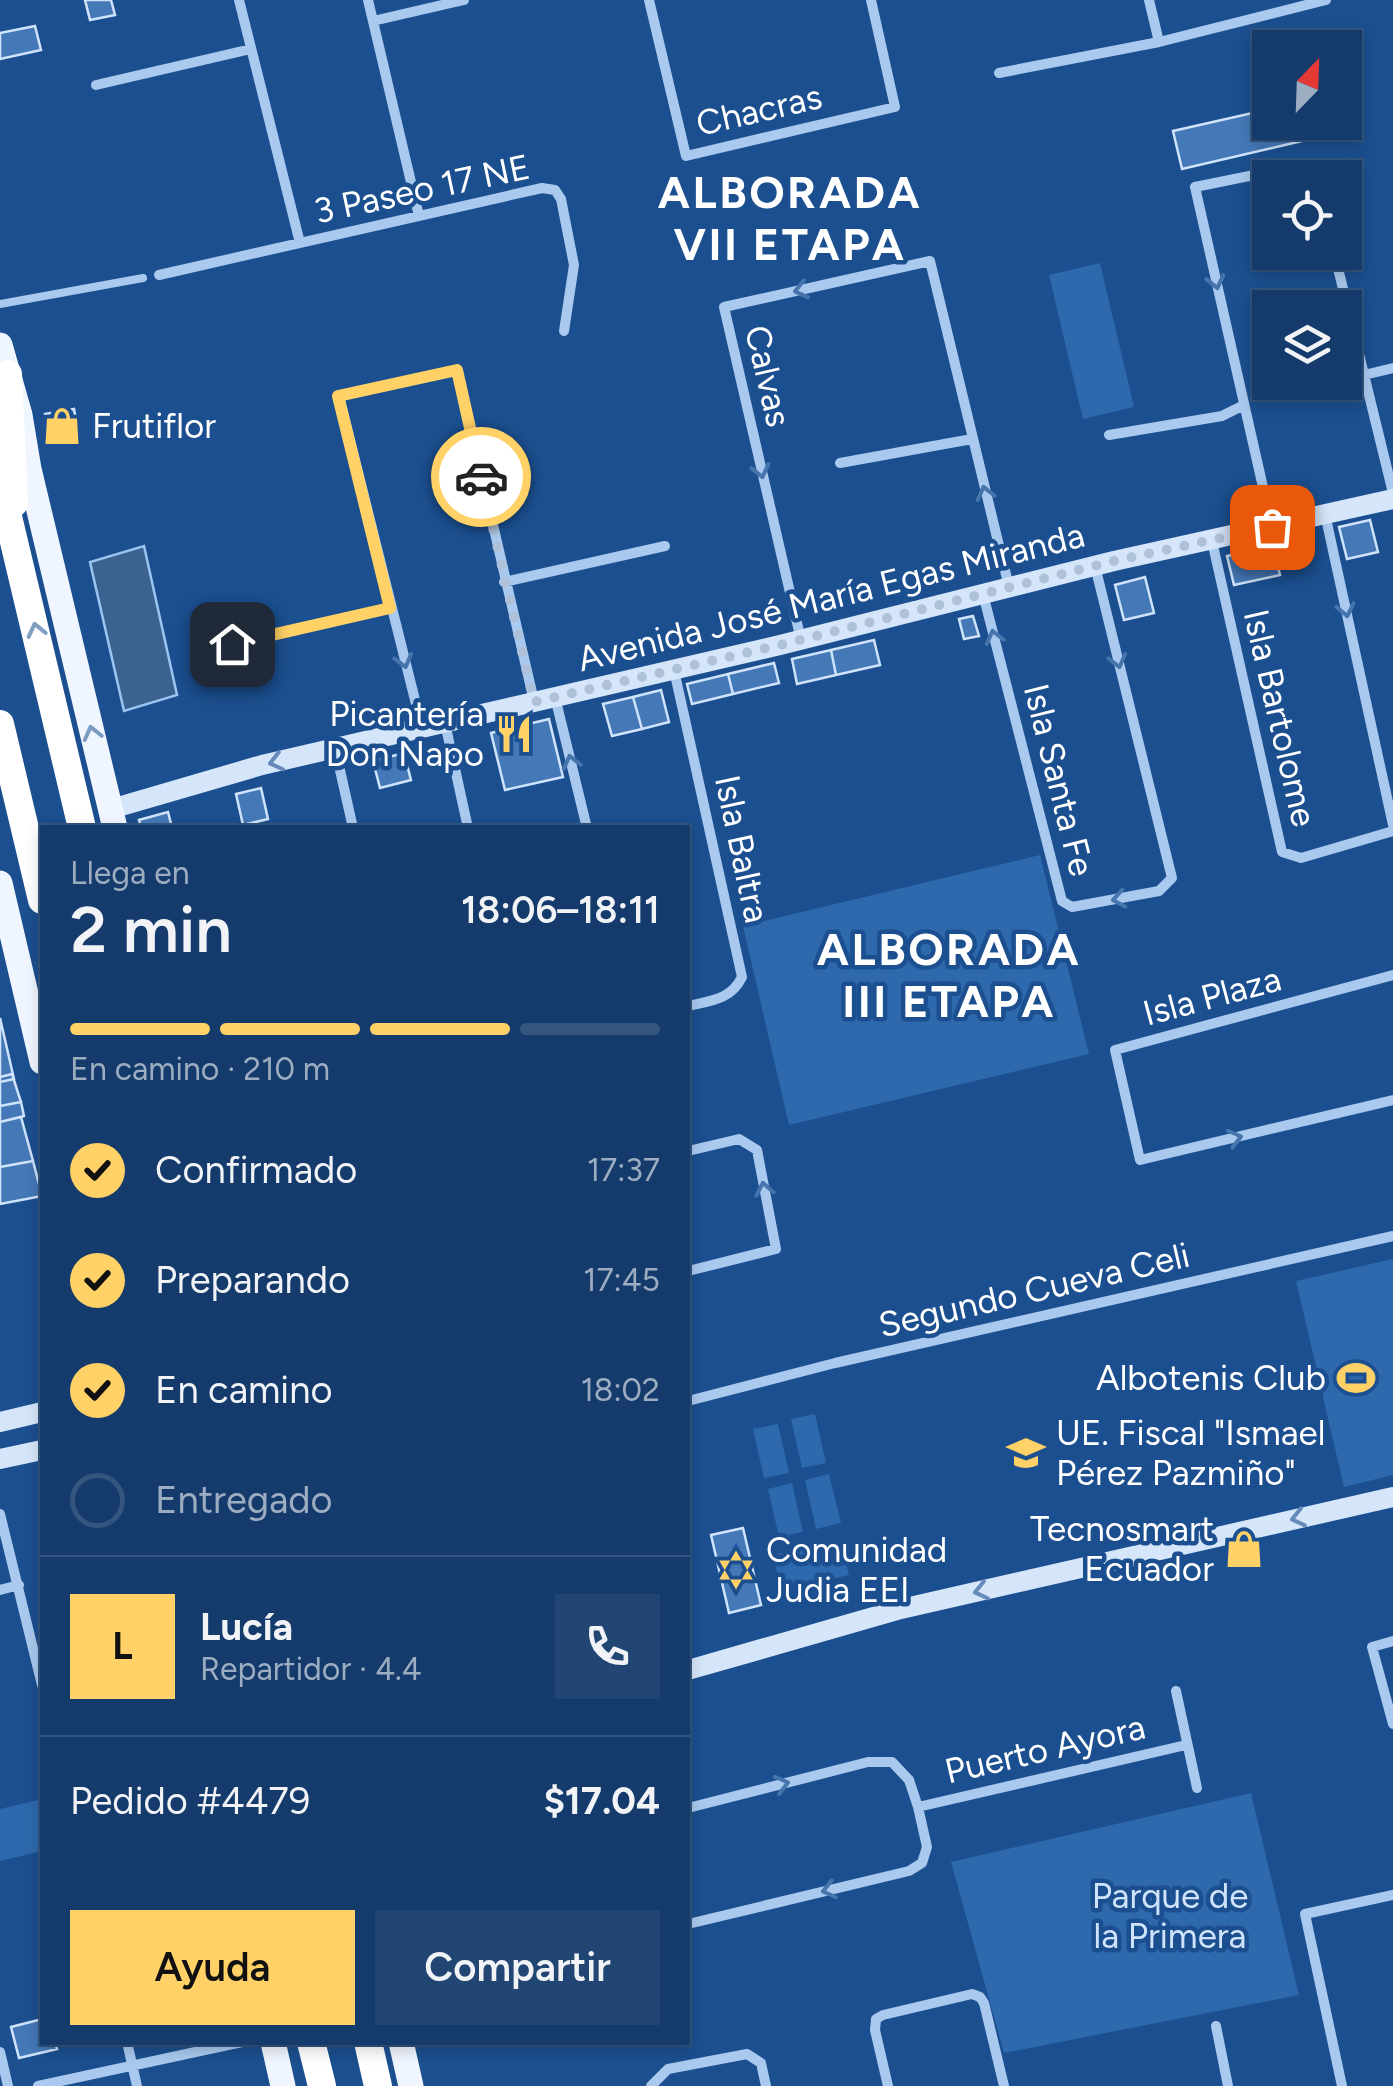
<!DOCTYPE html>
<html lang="es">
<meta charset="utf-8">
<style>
body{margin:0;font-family:Figtree,sans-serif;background:#214673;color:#f1f3f6;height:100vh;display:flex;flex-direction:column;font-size:38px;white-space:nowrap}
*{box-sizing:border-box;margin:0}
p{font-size:32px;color:#9dadc1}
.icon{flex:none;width:55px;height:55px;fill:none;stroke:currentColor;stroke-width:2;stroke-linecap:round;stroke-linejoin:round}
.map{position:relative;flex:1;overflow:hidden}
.drawer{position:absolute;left:40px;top:825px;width:650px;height:1220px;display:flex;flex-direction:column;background:#143b6b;border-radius:0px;box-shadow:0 5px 15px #0003,0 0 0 2px #33557e}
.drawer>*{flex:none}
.needle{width:65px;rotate:23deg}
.buttons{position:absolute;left:1252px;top:30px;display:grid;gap:20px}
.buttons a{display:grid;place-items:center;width:110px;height:110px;border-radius:0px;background:#143b6b;box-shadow:0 5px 15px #0003,0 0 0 2px #33557e;font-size:50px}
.pin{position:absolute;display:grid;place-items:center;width:85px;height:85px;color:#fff;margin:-42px;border-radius:20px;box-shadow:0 5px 15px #0006}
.courier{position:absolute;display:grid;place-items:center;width:100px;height:100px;margin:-50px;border:8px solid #ffd166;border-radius:50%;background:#fff;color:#222;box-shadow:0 2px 12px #0007}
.overview em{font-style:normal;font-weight:600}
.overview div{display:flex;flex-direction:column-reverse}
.overview{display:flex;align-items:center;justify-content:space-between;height:170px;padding:0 30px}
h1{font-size:65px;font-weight:600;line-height:75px}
.bar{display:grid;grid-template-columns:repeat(4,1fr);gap:15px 10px;align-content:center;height:120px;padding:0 30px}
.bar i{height:12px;border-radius:8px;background:#33557e}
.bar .active{background:#ffd166}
.bar p{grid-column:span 4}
.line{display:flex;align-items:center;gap:25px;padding:0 30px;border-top:2px solid #33557e}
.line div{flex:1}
.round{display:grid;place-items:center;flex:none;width:105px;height:105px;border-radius:0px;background:#214673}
ol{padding:0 30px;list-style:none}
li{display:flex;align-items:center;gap:30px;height:110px}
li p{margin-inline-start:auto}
li .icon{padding:10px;border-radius:50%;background:#ffd166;color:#111;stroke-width:4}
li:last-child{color:#9dadc1}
li i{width:55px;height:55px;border:5px solid #33557e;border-radius:50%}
.cta{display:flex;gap:20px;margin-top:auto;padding:20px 30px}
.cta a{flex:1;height:115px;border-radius:0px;background:#ffd166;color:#111;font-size:40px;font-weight:600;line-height:115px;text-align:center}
.cta a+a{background:#214673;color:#f1f3f6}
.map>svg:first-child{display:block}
.green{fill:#2e69ad}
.water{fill:#3c6290;stroke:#9cc4f0;stroke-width:2.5}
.building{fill:#4478b7;stroke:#cfe3fa;stroke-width:2.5}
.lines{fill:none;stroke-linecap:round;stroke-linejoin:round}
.lane{stroke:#a9c9ee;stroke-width:8}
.street{stroke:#a9c9ee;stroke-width:10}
.secondary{stroke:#d6e6fa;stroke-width:20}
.primary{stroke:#f0f6ff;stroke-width:25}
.highway{stroke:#fff;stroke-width:28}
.oneway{stroke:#4674ac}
.oneway2{stroke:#829ec1}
.oneway3{stroke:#7b9ac1}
.oneway4{stroke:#668bba}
.done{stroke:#afc1d8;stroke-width:10;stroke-dasharray:0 18}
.route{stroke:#ffd166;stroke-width:12}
.labels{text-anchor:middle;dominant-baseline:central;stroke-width:9;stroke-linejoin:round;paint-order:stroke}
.street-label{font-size:35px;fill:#fff;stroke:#1b4f8f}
.poi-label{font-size:35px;fill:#fff;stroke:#1b4f8f;text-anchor:start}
.park-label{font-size:35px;fill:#cfe3fa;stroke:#1b4f8f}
.district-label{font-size:45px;font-weight:bold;letter-spacing:2.5px;fill:#fff;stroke:#1b4f8f}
</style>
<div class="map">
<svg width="1393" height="2086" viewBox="0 0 1393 2086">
<rect width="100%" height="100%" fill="#1b4f8f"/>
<path class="green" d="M1100 263 1134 407 1083 419 1049 275Z
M1040 855 1089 1054 789 1125 743 926Z
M1393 1259V1475L1344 1487 1296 1281Z
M815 1414 826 1463 802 1468 791 1419Z
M778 1424 789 1473 764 1478 753 1429Z
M829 1474 841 1523 816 1529 805 1480Z
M792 1483 803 1532 779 1537 768 1489Z
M841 1540 849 1575 781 1590 773 1555Z
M1251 1793 1299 1995 1004 2053 951 1862Z
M42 1799V1851L0 1861V1809Z"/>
<path class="water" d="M144 546 177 695 124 711 90 562Z"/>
<path class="building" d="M85 0H111L115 15 90 20Z
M35 26 41 50 0 59V33Z
M1270 109V122H1302L1306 140 1182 169 1173 131Z
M74 409 79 438 50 443 45 414Z
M1370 520 1378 552 1347 559 1339 527Z
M1273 546 1280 575 1234 585 1227 556Z
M1145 577 1154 613 1124 620 1115 585Z
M973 616 979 636 964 639 959 619Z
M874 640 880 665 836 675 831 650Z
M831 650 836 675 797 684 792 659Z
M774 663 779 683 733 694 728 674Z
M728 674 733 694 692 704 687 684Z
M661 690 669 722 642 729 633 697Z
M633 697 642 729 612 736 603 704Z
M549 719 563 777 505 790 491 733Z
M404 753 411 780 380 788 373 761Z
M261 788 268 819 243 825 236 794Z
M168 812 172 828H141L139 820Z
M0 1018 14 1079 0 1082Z
M12 1074 21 1102 0 1106V1077Z
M21 1102 24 1116 0 1122V1106Z
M21 1117 33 1161 0 1167V1122Z
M33 1161 42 1196 0 1204V1167Z
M743 1528 761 1605 729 1613 711 1535Z
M42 2019V2042H55L57 2049 19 2058 11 2027Z"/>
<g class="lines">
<path class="lane" d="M0 304 143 278"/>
<path class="street" d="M239 0 300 243
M368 0 419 216
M649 0 686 156 895 107 871 0
M1149 0 1159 42
M373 21 464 0
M999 73 1159 42 1326 0
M96 85 251 49
M1334 252 1393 493
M159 275 542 188 555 190 561 199 574 265 564 331
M1364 375 1393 368
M1109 435 1222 416 1244 405
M840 463 972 439
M1325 514 1393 825
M1272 527 1195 187 1313 163 1316 178
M1212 541 1282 852 1301 858 1393 831
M504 582 665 546
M983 594 1062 901 1072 907 1159 891 1172 878 1095 566
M801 640 724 307 930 261 1009 587
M232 644 390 608
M674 670 742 977C731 1000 710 1001 688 1006
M555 697 587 828
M445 723 468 828
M422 728 339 396 457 370 534 701
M335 748 353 828
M1393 975 1115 1050 1140 1160 1393 1100
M688 1151 739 1139 757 1150 776 1249 688 1271
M688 1401 835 1363 1393 1236
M0 1514 42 1685
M0 1590 19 1585
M1393 1641 1372 1647 1393 1724
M1176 1691 1197 1788
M918 1807 1186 1745
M688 1808 868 1762H892L909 1780 918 1807 927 1847 922 1863 909 1871 688 1924
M1216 2026 1228 2086
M127 2042 137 2086
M0 2052 8 2086
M38 2086 242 2042
M651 2086 668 2069 747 2054 761 2063 766 2086
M888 2086 875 2030 876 2019 883 2015 972 1994 980 1997 984 2003 1004 2086
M1342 2086 1305 1914 1393 1895"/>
<path class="secondary" d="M111 809 262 765 780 645 1114 561 1393 499
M0 1422 42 1412
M0 1459 42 1450
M688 1670 901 1609 1393 1497"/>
<path class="primary" d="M0 345 20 415 29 469 115 828
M0 883 42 1062
M273 2042 283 2086
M401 2042 411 2086"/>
<path class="highway" d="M8 374 14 503
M0 483 82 828
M0 724 42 900
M311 2042 322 2086
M368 2042 378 2086"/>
</g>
<defs><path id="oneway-chevron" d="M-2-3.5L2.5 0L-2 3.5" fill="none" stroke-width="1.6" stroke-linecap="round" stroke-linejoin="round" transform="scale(2.5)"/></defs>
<g class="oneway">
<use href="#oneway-chevron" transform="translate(1216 282) rotate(77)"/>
<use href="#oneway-chevron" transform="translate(801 290) rotate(167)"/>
<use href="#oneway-chevron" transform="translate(761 471) rotate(77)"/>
<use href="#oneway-chevron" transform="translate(985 493) rotate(-104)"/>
<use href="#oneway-chevron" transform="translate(1346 610) rotate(78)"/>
<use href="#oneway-chevron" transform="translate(994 637) rotate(-104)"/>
<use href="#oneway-chevron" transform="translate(404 661) rotate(75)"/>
<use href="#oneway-chevron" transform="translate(1118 661) rotate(76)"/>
<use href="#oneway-chevron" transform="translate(571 762) rotate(-104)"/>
<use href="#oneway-chevron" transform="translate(1119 899) rotate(170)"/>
<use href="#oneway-chevron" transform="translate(1235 1138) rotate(-14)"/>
<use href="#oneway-chevron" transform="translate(764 1189) rotate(-101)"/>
<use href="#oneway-chevron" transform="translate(782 1784) rotate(-14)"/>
<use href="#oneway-chevron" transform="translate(829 1890) rotate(166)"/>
</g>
<use class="oneway2" href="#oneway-chevron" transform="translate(36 630) rotate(-103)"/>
<use class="oneway3" href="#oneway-chevron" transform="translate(92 733) rotate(-104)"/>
<g class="oneway4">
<use href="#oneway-chevron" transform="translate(276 762) rotate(166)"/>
<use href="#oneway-chevron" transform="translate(1298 1518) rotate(167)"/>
<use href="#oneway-chevron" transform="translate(981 1591) rotate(167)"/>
</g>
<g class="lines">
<path class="done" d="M481 477 534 702 780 645 1114 561 1272 527"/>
<path class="route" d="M232 644 390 608 338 396 457 370 481 477"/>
</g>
<defs>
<g id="shop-bare" transform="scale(3)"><path d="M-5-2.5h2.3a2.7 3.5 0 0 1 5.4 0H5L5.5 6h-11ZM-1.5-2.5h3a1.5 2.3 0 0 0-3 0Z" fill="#ffd166" stroke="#1b4f8f" stroke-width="2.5" paint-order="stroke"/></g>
<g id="restaurant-bare" transform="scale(3)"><path d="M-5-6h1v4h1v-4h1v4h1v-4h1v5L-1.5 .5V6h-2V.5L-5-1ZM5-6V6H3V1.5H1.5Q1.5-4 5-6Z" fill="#ffd166" stroke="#1b4f8f" stroke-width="2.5" paint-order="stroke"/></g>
<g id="stadium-bare" transform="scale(3)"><path d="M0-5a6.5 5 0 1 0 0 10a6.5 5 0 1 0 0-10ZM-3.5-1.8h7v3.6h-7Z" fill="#ffd166" stroke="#1b4f8f" stroke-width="2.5" paint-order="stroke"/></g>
<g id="school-bare" transform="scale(3)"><path d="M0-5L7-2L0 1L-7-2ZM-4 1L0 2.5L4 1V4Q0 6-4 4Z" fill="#ffd166" stroke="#1b4f8f" stroke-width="2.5" paint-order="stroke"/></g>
<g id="synagogue-bare" transform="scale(3)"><path d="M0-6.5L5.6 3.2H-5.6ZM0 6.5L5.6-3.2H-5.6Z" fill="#ffd166" stroke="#1b4f8f" stroke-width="2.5" paint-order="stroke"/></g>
</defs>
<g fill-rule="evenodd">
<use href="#shop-bare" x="62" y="426"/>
<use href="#restaurant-bare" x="514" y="734"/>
<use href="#stadium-bare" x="1356" y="1378"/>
<use href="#school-bare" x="1026" y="1453"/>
<use href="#shop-bare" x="1244" y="1549"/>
<use href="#synagogue-bare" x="736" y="1570"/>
</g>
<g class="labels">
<g class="street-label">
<text transform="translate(759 110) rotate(-13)">Chacras</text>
<text transform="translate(422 189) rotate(-12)">3 Paseo 17 NE</text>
<text transform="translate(768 376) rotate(77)">Calvas</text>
<text transform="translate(831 597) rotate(-14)">Avenida José María Egas Miranda</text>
<text transform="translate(1280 718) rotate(77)">Isla Bartolome</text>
<text transform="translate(1059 780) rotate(76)">Isla Santa Fe</text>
<text transform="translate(742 849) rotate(78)">Isla Baltra</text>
<text transform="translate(1212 996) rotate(-15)">Isla Plaza</text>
<text transform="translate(1034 1290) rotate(-13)">Segundo Cueva Celi</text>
<text transform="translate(1045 1749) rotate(-13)">Puerto Ayora</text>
</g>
<g class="poi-label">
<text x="92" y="426">Frutiflor</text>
<text x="484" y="714" text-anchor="end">Picantería<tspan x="484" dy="40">Don Napo</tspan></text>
<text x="1326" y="1378" text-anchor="end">Albotenis Club</text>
<text x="1056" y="1433">UE. Fiscal "Ismael<tspan x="1056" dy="40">Pérez Pazmiño"</tspan></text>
<text x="1214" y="1529" text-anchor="end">Tecnosmart<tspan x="1214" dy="40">Ecuador</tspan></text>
<text x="766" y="1550">Comunidad<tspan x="766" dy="40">Judia EEI</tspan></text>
</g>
<g class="park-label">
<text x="1170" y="1896">Parque de<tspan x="1170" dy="40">la Primera</tspan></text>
</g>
<g class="district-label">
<text x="790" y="192">ALBORADA<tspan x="790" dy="52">VII ETAPA</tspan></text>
<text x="949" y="949">ALBORADA<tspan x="949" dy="52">III ETAPA</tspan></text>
</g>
</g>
</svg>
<div class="buttons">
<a><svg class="needle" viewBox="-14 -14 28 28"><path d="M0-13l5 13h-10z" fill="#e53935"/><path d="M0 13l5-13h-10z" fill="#9dadc1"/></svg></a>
<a><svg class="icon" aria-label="locate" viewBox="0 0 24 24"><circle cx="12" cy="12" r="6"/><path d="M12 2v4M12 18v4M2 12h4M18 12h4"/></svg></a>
<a><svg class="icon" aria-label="layers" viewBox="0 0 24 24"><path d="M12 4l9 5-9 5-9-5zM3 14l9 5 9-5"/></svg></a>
</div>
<div class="pin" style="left:1272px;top:527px;background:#ea580c"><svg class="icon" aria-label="bag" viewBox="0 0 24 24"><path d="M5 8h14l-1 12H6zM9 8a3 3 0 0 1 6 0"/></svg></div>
<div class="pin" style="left:232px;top:644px;background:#1f2937"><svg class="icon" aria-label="home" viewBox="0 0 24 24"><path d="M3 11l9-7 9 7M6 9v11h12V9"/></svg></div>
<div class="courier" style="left:481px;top:477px"><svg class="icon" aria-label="car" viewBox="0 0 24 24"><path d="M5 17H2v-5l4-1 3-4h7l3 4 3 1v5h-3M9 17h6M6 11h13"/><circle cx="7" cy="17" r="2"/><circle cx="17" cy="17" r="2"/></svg></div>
<section class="drawer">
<div class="overview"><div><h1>2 min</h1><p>Llega en</p></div><em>18:06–18:11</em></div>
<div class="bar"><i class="active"></i><i class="active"></i><i class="active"></i><i></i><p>En camino · 210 m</p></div>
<ol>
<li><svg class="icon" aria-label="check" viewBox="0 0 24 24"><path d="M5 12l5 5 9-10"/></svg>Confirmado<p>17:37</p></li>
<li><svg class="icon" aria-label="check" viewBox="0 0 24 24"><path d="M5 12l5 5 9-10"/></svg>Preparando<p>17:45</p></li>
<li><svg class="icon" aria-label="check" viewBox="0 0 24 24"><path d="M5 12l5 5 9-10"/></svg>En camino<p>18:02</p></li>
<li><i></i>Entregado</li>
</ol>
<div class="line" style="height:180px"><b class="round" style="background:#ffd166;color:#111">L</b><div><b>Lucía</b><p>Repartidor · 4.4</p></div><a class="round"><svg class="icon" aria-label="phone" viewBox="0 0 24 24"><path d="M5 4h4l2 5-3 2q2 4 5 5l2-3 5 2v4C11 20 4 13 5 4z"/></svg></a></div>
<div class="line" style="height:130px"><div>Pedido #4479</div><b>$17.04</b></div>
<div class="cta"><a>Ayuda</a><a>Compartir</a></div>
</section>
</div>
